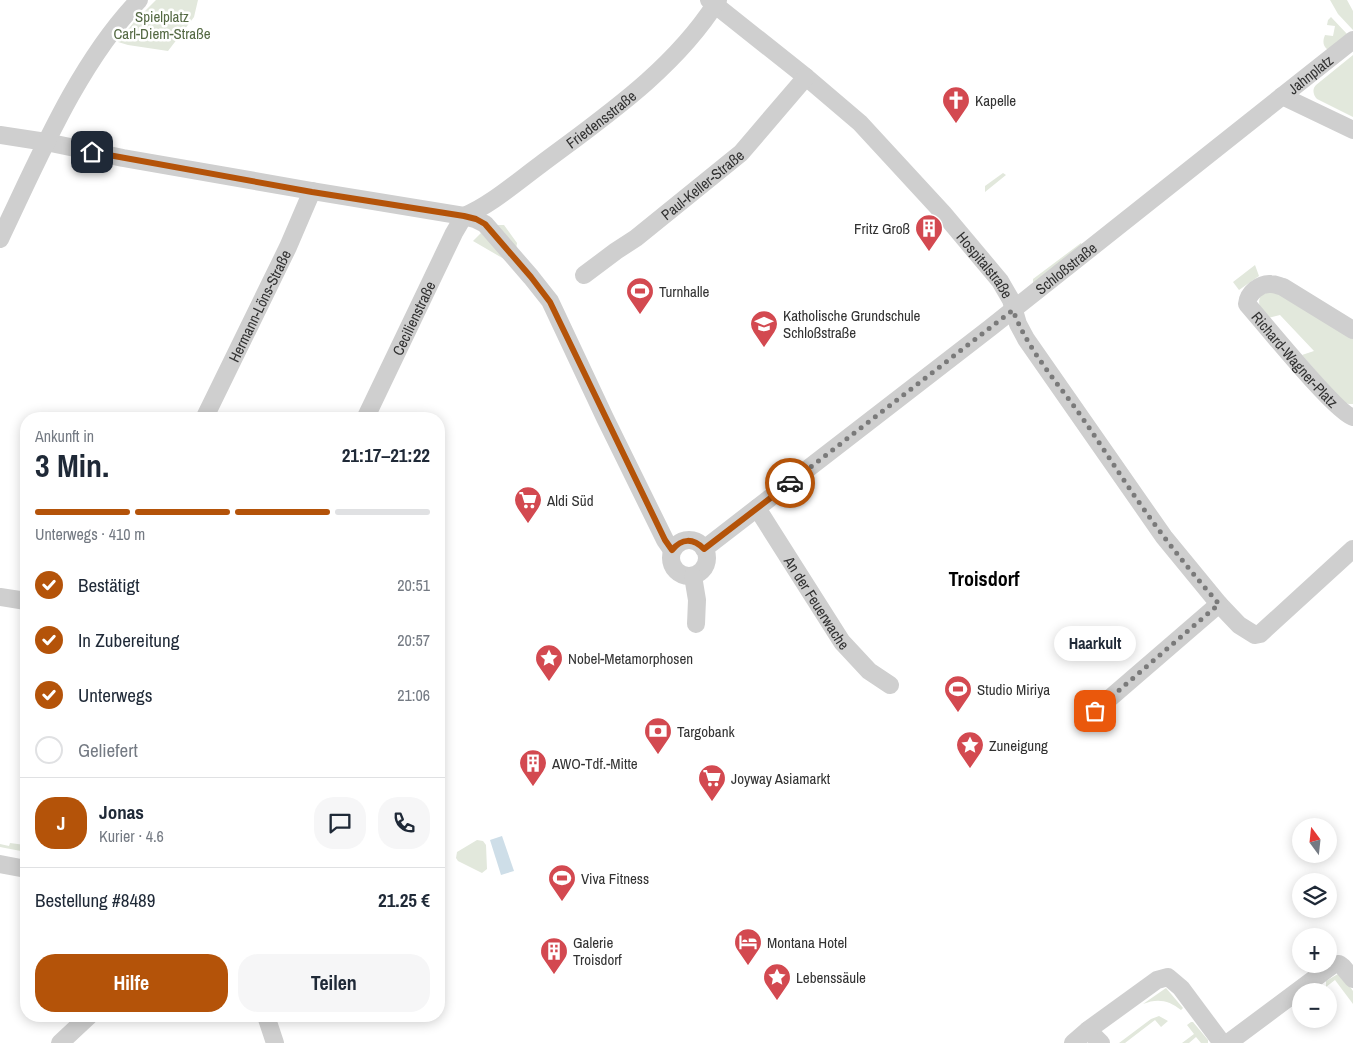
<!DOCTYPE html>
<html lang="de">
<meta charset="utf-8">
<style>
body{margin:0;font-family:"Archivo Narrow",sans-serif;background:#f6f6f7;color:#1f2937;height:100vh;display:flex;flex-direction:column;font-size:19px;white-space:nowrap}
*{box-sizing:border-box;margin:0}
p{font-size:16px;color:#747a83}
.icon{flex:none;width:28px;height:28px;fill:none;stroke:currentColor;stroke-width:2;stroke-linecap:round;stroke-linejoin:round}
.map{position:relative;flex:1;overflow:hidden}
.side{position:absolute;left:20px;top:412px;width:425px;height:610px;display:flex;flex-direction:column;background:#fff;border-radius:20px;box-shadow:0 2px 12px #0003}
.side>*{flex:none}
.needle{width:32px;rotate:345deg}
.buttons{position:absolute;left:1292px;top:818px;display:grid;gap:10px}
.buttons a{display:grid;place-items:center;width:45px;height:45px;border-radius:50%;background:#fff;box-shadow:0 2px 12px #0003;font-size:25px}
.pin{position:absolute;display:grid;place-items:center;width:42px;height:42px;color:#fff;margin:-21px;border-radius:10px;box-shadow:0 2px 8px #0006}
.courier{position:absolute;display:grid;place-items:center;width:50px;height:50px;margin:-25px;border:4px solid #b45309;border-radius:50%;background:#fff;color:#222;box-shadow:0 1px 6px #0007}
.bubble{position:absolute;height:35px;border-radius:18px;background:#fff;box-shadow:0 2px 12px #0003;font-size:16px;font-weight:800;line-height:35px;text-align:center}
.headline em{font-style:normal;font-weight:800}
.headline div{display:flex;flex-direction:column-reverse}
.headline{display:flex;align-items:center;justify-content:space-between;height:85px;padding:0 15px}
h1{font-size:32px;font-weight:800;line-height:38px}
.bar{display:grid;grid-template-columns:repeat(4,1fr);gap:8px 5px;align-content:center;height:60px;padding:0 15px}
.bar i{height:6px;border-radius:4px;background:#e0e1e3}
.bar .on{background:#b45309}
.bar p{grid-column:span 4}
.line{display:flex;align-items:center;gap:12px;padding:0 15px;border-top:1px solid #e0e1e3}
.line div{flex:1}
.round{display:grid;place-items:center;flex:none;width:52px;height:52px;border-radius:20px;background:#f6f6f7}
ol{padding:0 15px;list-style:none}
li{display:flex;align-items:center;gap:15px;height:55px}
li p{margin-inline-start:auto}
li .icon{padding:5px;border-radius:50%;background:#b45309;color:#fff;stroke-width:4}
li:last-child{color:#747a83}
li i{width:28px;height:28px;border:2px solid #e0e1e3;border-radius:50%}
.button{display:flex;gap:10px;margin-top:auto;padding:10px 15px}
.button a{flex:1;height:58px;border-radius:20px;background:#b45309;color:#fff;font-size:20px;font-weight:800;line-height:58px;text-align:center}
.button a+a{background:#f6f6f7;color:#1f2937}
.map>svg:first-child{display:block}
.green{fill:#e2e8dc}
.water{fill:#cedee8}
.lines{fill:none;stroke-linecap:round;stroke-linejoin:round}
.minor{stroke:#cfcfcf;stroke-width:18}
.done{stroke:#7a7a7a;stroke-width:5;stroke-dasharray:0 9}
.route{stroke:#b45309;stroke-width:6}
.labels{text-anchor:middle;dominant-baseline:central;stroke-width:5;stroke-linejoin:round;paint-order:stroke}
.park-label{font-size:15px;fill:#546943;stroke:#fff}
.street-label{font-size:15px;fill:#323232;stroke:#fff}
.poi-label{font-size:15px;fill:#323232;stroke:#fff;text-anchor:start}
.district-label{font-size:20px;font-weight:bold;fill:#000;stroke:#fff}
</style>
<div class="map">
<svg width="1353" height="1043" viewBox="0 0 1353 1043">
<rect width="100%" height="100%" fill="#fff"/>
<path class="green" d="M156 0H198L194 17 168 51 128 45 118 42 134 22Z
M1330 0H1347L1353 11V30L1338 14Z
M1331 17 1348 35 1328 50C1322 46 1323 40 1325 35L1333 36 1335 26 1327 25 1328 20Z
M1353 55V117L1317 99C1313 95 1312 89 1316 85Z
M1003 173 1006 175 985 192V186Z
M497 225H504L517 243 516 249Z
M481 233 505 258 504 259 473 241Z
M1081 243 1082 245 1033 283V279Z
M1255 265 1259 276 1239 290 1233 282Z
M1276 291 1353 339V404H1349L1343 402 1302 355 1314 351 1280 315 1268 318C1262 310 1255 304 1262 294Z
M477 840 483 841 486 845 487 869 482 873 458 861 456 858 457 852Z
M10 843 25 845 26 852 0 847V844L9 846Z
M1338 974H1341L1353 991V1004L1335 980 1326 987V981Z
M1166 988 1183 1008 1181 1010C1169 1000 1157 998 1143 1004Z
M1159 1016 1168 1021 1161 1027 1155 1020 1125 1043H1119L1151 1019Z
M1191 1022H1193L1208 1040V1043H1201L1196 1037 1189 1043H1182L1194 1034 1187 1025Z"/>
<path class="water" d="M502 836 514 871 501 875 490 840Z"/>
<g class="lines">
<g class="minor">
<path id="s1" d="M709 0 806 77 860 123 943 213 1000 281 1011 300 1018 324 1026 339 1164 537 1219 604 1239 625 1255 635 1260 634 1353 549"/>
<path d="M1282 96 1353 130"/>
<path d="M0 135 46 142 123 158 312 191 464 216 475 219 485 224 531 277 550 301 605 418 665 540 672 550"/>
<path id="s2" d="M464 216C489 206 517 182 540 165 604 117 675 69 718 0"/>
<path d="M0 239C38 160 78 63 139 0"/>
<path id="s3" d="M584 275 616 251 636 238 741 153 806 77"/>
<path id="s4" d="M1353 330 1283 287C1279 286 1275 284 1271 284 1260 283 1248 293 1247 304 1262 321 1338 415 1353 417"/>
<path id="s5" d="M204 419 288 247 312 191"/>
<path id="s6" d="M365 419 454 233 464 216"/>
<path id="s7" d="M757 508 842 642 869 671 890 685"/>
<circle cx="689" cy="558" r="18"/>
<path id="s8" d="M704 549 990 328 1353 40"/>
<path d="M693 576 697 600 696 624"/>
<path d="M0 597 26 601"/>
<path d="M1095 711 1219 604"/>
<path d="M0 864 26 869"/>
<path d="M266 1016 275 1043"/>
<path d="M1088 1030 1101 1043"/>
<path d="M60 1043 89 1016"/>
<path d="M1073 1043 1088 1030 1157 980 1168 977 1181 988 1222 1043"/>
<path d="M1228 1043 1334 964H1339L1343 967 1353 979"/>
</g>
</g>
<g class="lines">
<path class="done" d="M790 483 1013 310C1027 349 1057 382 1081 416 1102 446 1121 477 1143 508 1166 541 1192 573 1219 604L1095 711"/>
<path class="route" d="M92 152 312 192 464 216 476 219 485 224 531 277 550 302 665 540 672 550C682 538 693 538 704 549L790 483"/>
</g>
<defs>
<g id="church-pin" transform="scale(1.4375)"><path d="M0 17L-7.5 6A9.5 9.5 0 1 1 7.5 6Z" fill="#d34950" stroke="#fff"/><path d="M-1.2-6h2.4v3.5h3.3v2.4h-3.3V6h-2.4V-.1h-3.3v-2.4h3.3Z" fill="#fff"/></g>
<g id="building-pin" transform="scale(1.4375)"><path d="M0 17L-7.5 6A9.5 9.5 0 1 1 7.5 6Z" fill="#d34950" stroke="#fff"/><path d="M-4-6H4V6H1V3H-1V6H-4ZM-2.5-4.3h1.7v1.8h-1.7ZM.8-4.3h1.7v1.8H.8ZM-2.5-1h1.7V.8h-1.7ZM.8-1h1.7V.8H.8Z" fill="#fff"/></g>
<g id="stadium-pin" transform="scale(1.4375)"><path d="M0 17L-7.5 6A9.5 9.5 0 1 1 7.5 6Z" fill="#d34950" stroke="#fff"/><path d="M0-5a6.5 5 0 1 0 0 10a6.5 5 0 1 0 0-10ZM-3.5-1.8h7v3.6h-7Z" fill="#fff"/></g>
<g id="school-pin" transform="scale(1.4375)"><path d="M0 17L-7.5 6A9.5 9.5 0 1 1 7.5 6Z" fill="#d34950" stroke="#fff"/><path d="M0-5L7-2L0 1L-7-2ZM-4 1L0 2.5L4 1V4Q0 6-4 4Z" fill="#fff"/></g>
<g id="supermarket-pin" transform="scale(1.4375)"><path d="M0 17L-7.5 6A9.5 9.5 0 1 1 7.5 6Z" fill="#d34950" stroke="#fff"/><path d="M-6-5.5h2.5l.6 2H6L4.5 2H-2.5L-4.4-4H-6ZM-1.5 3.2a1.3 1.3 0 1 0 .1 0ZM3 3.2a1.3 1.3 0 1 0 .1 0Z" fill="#fff"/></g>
<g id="sight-pin" transform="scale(1.4375)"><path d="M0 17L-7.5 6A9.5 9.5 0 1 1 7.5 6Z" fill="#d34950" stroke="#fff"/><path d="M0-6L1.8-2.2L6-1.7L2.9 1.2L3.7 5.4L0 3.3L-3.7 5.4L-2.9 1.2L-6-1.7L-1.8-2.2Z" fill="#fff"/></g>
<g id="bank-pin" transform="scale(1.4375)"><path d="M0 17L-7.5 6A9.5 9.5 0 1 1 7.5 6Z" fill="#d34950" stroke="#fff"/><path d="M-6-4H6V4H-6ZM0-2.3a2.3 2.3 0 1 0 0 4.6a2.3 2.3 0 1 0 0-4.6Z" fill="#fff"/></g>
<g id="hotel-pin" transform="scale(1.4375)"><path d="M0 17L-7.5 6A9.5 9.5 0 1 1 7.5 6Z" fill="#d34950" stroke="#fff"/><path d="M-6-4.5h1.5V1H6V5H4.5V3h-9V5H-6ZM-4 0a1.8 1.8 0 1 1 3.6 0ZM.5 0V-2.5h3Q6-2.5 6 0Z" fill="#fff"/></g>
</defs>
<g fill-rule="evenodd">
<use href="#church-pin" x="956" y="100"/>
<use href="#building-pin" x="929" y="228"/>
<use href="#stadium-pin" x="640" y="291"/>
<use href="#school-pin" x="764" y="324"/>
<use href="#supermarket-pin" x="528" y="500"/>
<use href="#sight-pin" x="549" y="658"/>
<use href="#stadium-pin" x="958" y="689"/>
<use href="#bank-pin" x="658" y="731"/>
<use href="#sight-pin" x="970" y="745"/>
<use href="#building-pin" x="533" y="763"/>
<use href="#supermarket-pin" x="712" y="778"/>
<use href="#stadium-pin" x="562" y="878"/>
<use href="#hotel-pin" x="748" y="942"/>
<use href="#building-pin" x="554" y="951"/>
<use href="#sight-pin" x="777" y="977"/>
</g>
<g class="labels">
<g class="park-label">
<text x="162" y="16">Spielplatz<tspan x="162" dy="17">Carl-Diem-Straße</tspan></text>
</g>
<g class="street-label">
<text stroke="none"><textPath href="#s8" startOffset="770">Jahnplatz</textPath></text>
<text stroke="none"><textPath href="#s2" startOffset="168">Friedensstraße</textPath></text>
<text stroke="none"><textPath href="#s3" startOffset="149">Paul-Keller-Straße</textPath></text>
<text stroke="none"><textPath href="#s1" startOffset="384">Hospitalstraße</textPath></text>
<text stroke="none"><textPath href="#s8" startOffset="458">Schloßstraße</textPath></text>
<text stroke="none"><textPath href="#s5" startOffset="126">Hermann-Löns-Straße</textPath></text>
<text stroke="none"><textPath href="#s6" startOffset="112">Cecilienstraße</textPath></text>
<text stroke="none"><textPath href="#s4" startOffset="202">Richard-Wagner-Platz</textPath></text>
<text stroke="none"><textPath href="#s7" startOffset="112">An der Feuerwache</textPath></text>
</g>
<g class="poi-label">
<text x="975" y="100">Kapelle</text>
<text x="910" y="228" text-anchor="end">Fritz Groß</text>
<text x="659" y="291">Turnhalle</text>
<text x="783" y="315">Katholische Grundschule<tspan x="783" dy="17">Schloßstraße</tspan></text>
<text x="547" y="500">Aldi Süd</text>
<text x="568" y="658">Nobel-Metamorphosen</text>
<text x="977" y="689">Studio Miriya</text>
<text x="677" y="731">Targobank</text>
<text x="989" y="745">Zuneigung</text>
<text x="552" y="763">AWO-Tdf.-Mitte</text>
<text x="731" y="778">Joyway Asiamarkt</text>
<text x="581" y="878">Viva Fitness</text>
<text x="573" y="942">Galerie<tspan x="573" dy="17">Troisdorf</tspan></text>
<text x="767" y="942">Montana Hotel</text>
<text x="796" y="977">Lebenssäule</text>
</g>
<g class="district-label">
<text x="984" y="578">Troisdorf</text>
</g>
</g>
</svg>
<div class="buttons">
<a><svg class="needle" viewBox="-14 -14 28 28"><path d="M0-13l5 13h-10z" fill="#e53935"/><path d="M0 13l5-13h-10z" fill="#747a83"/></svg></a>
<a><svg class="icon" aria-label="layers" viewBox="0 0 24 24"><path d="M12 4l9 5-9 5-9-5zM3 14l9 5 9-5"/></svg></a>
<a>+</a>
<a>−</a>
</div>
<div class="pin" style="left:1095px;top:711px;background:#ea580c"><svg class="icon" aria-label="bag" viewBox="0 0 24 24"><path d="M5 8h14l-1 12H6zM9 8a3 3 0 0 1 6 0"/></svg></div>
<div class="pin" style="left:92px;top:152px;background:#1f2937"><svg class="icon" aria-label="home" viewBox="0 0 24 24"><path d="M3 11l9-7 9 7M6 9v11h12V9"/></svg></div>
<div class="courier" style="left:790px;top:483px"><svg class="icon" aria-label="car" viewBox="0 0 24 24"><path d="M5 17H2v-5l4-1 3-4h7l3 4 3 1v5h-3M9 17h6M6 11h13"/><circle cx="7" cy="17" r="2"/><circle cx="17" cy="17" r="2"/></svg></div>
<div class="bubble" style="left:1054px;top:626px;width:82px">Haarkult</div>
<section class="side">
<div class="headline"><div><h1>3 Min.</h1><p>Ankunft in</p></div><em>21:17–21:22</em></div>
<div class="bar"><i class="on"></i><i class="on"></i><i class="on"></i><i></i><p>Unterwegs · 410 m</p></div>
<ol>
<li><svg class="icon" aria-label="check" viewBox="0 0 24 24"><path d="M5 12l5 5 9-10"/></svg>Bestätigt<p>20:51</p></li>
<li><svg class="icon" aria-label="check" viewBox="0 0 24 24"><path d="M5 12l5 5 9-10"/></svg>In Zubereitung<p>20:57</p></li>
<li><svg class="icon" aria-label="check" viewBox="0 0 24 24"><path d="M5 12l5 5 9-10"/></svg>Unterwegs<p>21:06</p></li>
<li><i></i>Geliefert</li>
</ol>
<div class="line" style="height:90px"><b class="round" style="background:#b45309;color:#fff">J</b><div><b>Jonas</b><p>Kurier · 4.6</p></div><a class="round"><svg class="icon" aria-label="chat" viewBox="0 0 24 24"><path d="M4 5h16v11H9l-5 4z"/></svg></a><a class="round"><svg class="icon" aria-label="phone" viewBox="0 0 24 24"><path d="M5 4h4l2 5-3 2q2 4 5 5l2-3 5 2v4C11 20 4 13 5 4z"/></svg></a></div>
<div class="line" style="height:65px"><div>Bestellung #8489</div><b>21.25 €</b></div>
<div class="button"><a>Hilfe</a><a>Teilen</a></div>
</section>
</div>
